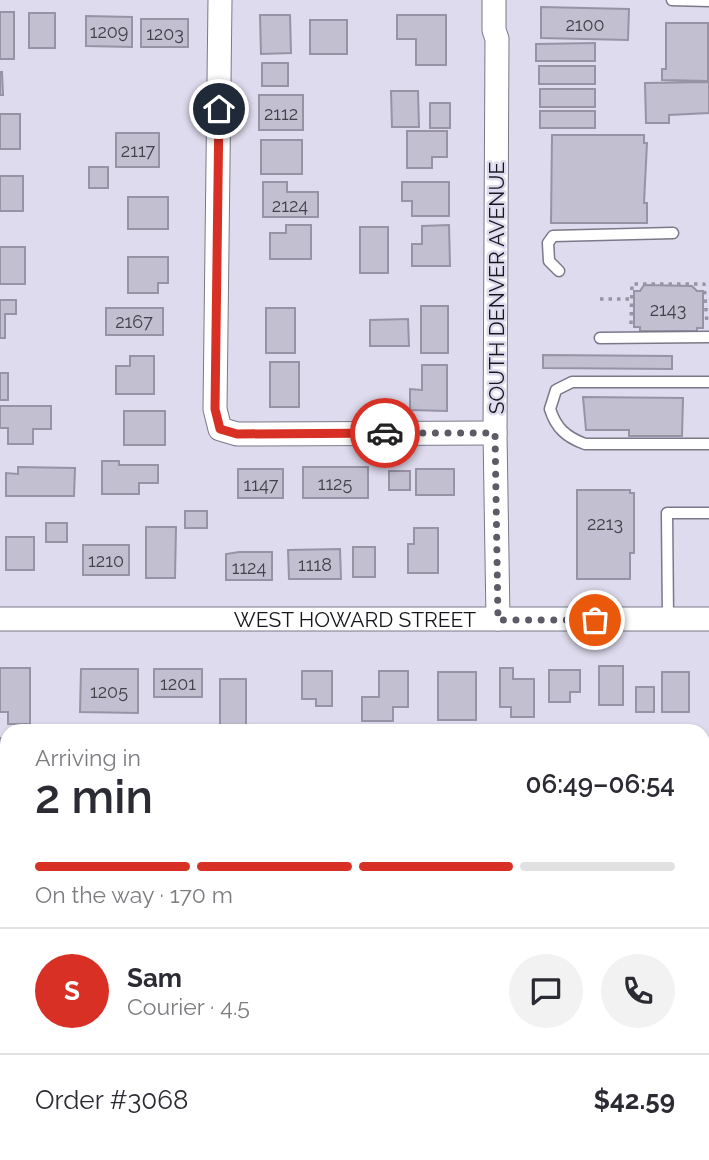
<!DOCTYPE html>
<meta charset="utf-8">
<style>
body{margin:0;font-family:Raleway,sans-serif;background:#f2f2f3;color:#2b2b33;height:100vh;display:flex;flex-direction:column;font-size:26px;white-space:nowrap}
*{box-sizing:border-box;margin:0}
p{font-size:23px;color:#7c7c81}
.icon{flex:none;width:38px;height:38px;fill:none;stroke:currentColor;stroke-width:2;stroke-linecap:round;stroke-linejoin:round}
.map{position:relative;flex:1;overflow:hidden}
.drawer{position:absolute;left:0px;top:724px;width:710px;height:436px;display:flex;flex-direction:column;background:#fff;border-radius:21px 21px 0 0;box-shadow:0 2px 5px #0004}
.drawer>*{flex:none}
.pin{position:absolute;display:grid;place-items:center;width:60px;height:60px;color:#fff;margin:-30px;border:4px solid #fff;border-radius:50%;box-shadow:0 2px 7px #0007}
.courier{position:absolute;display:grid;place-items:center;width:70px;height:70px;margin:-35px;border:5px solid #d93025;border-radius:50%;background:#fff;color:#222;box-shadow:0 2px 9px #0007}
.headline em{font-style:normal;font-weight:600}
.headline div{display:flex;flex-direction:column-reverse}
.headline{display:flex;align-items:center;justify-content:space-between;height:119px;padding:0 35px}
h1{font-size:46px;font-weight:600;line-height:52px}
.bar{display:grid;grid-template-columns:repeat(4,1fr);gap:10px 7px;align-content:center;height:84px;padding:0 35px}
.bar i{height:9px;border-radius:5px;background:#e1e1e2}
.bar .on{background:#d93025}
.bar p{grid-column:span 4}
.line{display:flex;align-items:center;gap:18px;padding:0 35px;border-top:2px solid #e1e1e2}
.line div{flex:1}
.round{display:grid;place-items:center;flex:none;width:74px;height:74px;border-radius:37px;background:#f2f2f3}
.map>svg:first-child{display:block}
.building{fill:#c2bfd1;stroke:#9793a5;stroke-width:2}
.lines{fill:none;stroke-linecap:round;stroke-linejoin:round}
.service-casing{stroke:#7b7889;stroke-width:13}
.minor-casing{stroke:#7b7889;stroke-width:25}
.path{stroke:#9895a3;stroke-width:3.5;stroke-dasharray:3.5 5;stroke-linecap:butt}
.service{stroke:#fff;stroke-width:10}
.minor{stroke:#fff;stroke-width:23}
.done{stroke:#5d5b66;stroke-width:7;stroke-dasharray:0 12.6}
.route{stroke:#d93025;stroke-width:9}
.labels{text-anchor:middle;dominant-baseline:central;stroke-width:5;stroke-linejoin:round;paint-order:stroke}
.number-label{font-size:18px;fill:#424049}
.street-label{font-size:21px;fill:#17161c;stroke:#dfdbee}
</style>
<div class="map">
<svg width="709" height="1160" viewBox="0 0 709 1160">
<rect width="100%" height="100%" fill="#dfdbee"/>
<path class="building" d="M541 7 629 9 628 40 541 38Z
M0 12H14V59H0Z
M29 13H55V48H29Z
M260 15H290L291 53 261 54Z
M397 15H446V65H416V39H397Z
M86 16 132 17V47L86 46Z
M141 19H188V47H141Z
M310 20H347V54H310Z
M666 23H708V81L662 80V69H666Z
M595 43V61H536V44Z
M262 63H288V86H262Z
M539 66H595V84H539Z
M0 72H2L3 95H0Z
M709 82V113L669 115V123H646L645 83Z
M540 89H595V107H540Z
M391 91H418L419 127H392Z
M259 95H303V130H259Z
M430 103H450V128H430Z
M540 111H595V128H540Z
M0 114H20V149H0Z
M407 131H447V157H432V168H407Z
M116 133H159V167H116Z
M552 135H644V143H647L644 203H647V223H551Z
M261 140H302V174H261Z
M89 167H108V188H89Z
M0 176H23V211H0Z
M263 182H287V192H318V217H263Z
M402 182H449V216H412V201H402Z
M128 197H168V229H128Z
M286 225H311V259H270V233H286Z
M449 225 450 266H412V244H422V226Z
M360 227H388V273H360Z
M0 247H25V284H0Z
M128 257H168V283H158V293H128Z
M644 285 692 286 697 291H703V328H697V331H640V327H634V291H640Z
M0 300H16V314H5V338H0Z
M421 306H448V353H421Z
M106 308H163V335H106Z
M266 308H295V353H266Z
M408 319 409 346H370V320Z
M543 355 672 356V369L543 368Z
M130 356H154V394H116V366H130Z
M270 362H299V407H270Z
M422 365H447V411L410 410V389L422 390Z
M0 373H8V400H0Z
M583 397 683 398 682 436H629V430H586Z
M0 406H51V429H33V444H8V428H0Z
M124 411H165V445H124Z
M102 461H119V465H158V483H139V494H102Z
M18 467 75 468 74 496H6V473L18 474Z
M303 467H368V498H303Z
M238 469H283V498H238Z
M416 469H454V495H416Z
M389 471H410V490H389Z
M577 490H630V493H634V553H630V579H577Z
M185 511H207V528H185Z
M46 523H67V542H46Z
M146 527H176L175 578H146Z
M414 528H438V573H408V544H414Z
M6 537H34V570H6Z
M83 545H129V575H83Z
M353 547H375V577H353Z
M340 549 341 579H289L288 550Z
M239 552H272V580H226V554Z
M599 666H623V705H599Z
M0 668H30V724H8V712H0Z
M500 668H513V679H534V717H511V707H500Z
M81 669H138V713L80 712Z
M154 669H202V697H154Z
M549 670H580V692H570V702H549Z
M302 671H332V706H316V699H302Z
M379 671H408V707H393V721H362V697H379Z
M438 672H476V720H438Z
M662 672H689V712H662Z
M220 679H246V726H220Z
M636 687H654V712H636Z
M0 738H7V760H0Z
M0 785H3V827H0Z
M706 803H709V832H704Z
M704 910H709V929H704Z
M704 993H709V1048H704Z
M36 1153H55V1160H36Z
M82 1153H94V1160H82Z
M98 1153H115V1160H98Z
M120 1153H137V1160H120Z
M141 1153H159V1160H141Z
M164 1153H181V1160H164Z
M186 1153H203V1160H186Z
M209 1153H233V1160H209Z
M252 1153H280V1160H252Z
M345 1153H368V1160H345Z
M437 1153H475V1160L437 1159Z"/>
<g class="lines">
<g class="service-casing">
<path id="service" d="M672 0 709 1
M559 271 549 261 548 243 553 236 673 233
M600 338 709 337
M709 382H572L556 390 550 409C556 428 566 437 585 444H709
M668 619 667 513H709
M0 1089H7"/>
</g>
<g class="minor-casing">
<g id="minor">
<path d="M220 0 215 409 220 429 237 434 495 433"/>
<path d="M494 0V30L497 39 495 433 498 619"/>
<path id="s1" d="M0 619H709"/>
<path d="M0 958H7"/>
<path d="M704 961H709"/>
<path d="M405 1153V1160"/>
<path d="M15 1160V1153"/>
</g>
</g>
<path class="path" d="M600 299H632
M631 324 632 284H704L707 323"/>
<use href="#service" class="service"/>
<use href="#minor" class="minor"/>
</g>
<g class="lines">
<path class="done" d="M385 433H495L498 620H595"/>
<path class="route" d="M219 109 215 409 220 429 237 434 385 433"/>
</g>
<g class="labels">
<g class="number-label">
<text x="585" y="24">2100</text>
<text x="109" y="31">1209</text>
<text x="165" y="33">1203</text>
<text x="281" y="113">2112</text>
<text x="138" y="150">2117</text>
<text x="290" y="205">2124</text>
<text x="668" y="309">2143</text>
<text x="134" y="321">2167</text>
<text x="335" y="483">1125</text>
<text x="261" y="484">1147</text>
<text x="605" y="523">2213</text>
<text x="106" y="560">1210</text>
<text x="315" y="564">1118</text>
<text x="249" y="567">1124</text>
<text x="178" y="683">1201</text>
<text x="109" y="691">1205</text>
</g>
<g class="street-label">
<text transform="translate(496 288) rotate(-90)">SOUTH DENVER AVENUE</text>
<text stroke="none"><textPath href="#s1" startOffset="355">WEST HOWARD STREET</textPath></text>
</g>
</g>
</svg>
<div class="pin" style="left:595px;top:620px;background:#ea580c"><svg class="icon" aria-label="bag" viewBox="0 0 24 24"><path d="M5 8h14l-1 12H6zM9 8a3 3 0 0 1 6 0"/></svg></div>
<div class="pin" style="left:219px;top:109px;background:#1f2937"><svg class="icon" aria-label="home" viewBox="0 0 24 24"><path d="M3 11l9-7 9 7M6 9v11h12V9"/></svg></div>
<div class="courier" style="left:385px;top:433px"><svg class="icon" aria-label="car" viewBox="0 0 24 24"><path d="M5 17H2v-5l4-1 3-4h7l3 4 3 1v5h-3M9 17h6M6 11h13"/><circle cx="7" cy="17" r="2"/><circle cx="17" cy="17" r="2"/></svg></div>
<section class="drawer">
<div class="headline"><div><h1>2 min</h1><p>Arriving in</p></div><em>06:49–06:54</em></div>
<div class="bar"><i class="on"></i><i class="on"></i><i class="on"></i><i></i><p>On the way · 170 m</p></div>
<div class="line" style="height:126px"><b class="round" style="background:#d93025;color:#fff">S</b><div><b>Sam</b><p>Courier · 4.5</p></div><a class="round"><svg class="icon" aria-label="chat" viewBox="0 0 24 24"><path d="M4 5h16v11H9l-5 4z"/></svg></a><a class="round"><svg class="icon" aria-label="phone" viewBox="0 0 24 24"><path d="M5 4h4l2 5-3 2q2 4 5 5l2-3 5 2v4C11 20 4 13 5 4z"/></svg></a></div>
<div class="line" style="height:91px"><div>Order #3068</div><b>$42.59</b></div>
</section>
</div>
